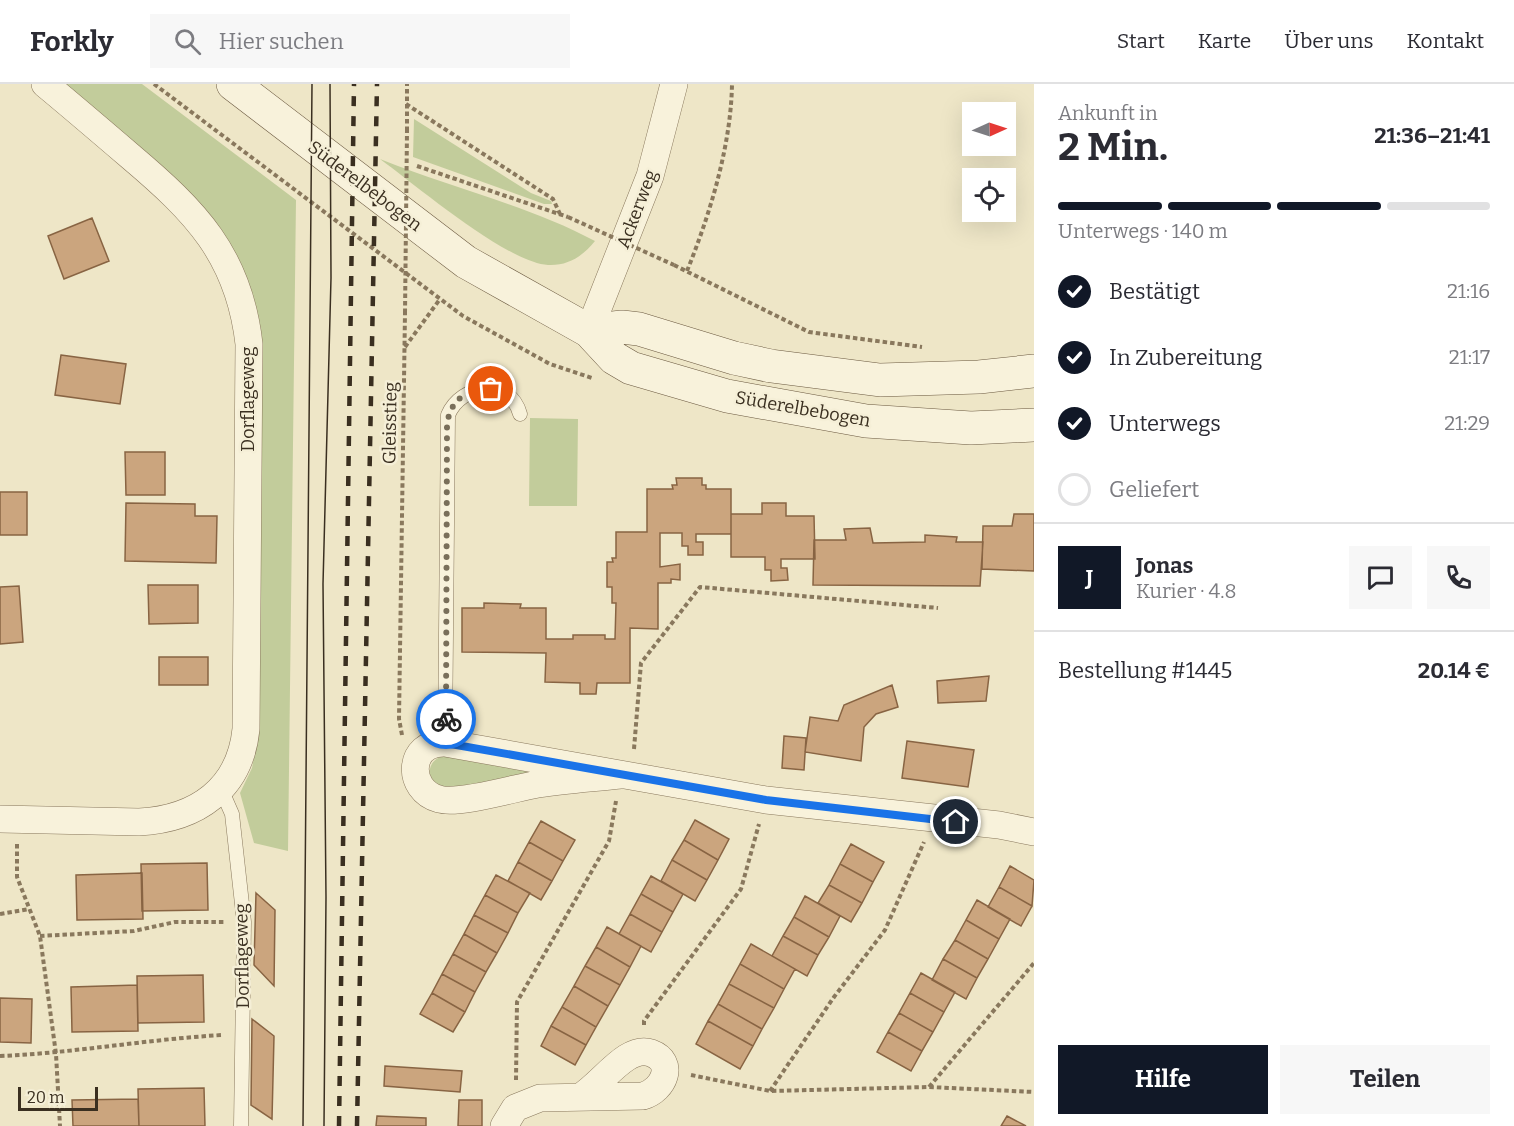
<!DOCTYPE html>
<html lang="de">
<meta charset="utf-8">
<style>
body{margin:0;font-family:Bitter,serif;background:#f7f7f7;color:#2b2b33;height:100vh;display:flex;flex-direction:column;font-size:22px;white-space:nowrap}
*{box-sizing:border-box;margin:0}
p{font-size:20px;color:#7c7c81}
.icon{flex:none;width:33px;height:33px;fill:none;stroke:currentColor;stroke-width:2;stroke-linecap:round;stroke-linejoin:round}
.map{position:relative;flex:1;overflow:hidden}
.details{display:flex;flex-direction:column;background:#fff;width:480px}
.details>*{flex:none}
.needle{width:39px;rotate:87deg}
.tools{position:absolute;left:962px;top:18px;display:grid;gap:12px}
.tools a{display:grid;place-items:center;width:54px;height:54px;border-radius:0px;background:#fff;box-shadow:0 6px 24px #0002;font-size:30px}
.scale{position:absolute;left:18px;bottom:15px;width:80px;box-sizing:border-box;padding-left:6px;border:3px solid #3a2f20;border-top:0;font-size:16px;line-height:21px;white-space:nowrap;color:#3a2f20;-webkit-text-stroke:4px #f5efd7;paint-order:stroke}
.pin{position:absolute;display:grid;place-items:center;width:51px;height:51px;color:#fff;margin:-26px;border:3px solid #fff;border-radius:50%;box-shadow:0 2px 6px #0007}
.courier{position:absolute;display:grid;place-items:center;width:60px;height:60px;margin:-30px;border:4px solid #1a73e8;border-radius:50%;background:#fff;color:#222;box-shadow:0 2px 8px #0007}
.summary em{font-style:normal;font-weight:700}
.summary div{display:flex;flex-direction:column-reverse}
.summary{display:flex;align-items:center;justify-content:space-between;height:102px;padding:0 24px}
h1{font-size:39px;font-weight:700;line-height:45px}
.bar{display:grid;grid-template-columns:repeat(4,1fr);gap:9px 6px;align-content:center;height:72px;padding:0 24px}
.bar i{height:8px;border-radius:4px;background:#e1e1e2}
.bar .on{background:#111827}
.bar p{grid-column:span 4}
.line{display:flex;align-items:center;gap:15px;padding:0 24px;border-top:2px solid #e1e1e2}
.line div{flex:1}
.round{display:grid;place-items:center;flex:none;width:63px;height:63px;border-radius:0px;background:#f7f7f7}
ol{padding:0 24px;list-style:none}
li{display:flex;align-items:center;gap:18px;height:66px}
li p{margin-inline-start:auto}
li .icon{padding:6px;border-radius:50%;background:#111827;color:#fff;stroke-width:4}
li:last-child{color:#7c7c81}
li i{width:33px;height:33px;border:3px solid #e1e1e2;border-radius:50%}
.action{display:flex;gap:12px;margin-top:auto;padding:12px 24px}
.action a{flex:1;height:69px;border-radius:0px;background:#111827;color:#fff;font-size:24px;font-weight:700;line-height:69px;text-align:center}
.action a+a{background:#f7f7f7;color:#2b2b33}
header{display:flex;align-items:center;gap:36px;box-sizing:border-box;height:84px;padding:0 30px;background:#fff;border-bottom:2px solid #e1e1e2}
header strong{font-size:28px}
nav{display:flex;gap:33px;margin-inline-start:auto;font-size:21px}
.search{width:420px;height:54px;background:#f7f7f7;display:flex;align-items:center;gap:15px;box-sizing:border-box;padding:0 21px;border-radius:0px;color:#7c7c81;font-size:22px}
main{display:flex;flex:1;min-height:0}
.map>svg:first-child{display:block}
.green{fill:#c2cc9b}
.building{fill:#cba57e;stroke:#886443;stroke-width:1.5}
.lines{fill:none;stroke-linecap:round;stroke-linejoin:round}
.service-casing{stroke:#89785d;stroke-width:15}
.minor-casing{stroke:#89785d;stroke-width:28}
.secondary-casing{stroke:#6b5940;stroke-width:34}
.path{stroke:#89785d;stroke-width:4;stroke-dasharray:4.5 3;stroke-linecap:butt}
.service{stroke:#f8f2db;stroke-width:14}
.minor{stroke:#f8f2db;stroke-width:27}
.secondary{stroke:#f8f2db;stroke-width:33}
.tram{stroke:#3a2f20;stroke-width:1.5}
.rail{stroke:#3a2f20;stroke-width:4.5;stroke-dasharray:10 10;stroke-linecap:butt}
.path-bridge{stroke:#89785d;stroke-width:4;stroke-dasharray:4.5 3;stroke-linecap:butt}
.done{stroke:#796f5a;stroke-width:6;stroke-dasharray:0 10.8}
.route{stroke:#1a73e8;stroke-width:8}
.labels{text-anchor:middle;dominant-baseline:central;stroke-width:5;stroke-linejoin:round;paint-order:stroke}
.street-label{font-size:18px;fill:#3a2f20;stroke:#f5efd7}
</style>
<header>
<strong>Forkly</strong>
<div class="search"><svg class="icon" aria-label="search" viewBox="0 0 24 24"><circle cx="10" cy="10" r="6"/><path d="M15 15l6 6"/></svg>Hier suchen</div>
<nav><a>Start</a><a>Karte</a><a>Über uns</a><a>Kontakt</a></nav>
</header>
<main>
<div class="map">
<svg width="1034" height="1042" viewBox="0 0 1034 1042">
<rect width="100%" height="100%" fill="#eee6c7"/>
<path class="green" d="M65 0H142L296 116 288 767 254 759 240 709 252 684 258 651 261 257C253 200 237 162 199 119Z
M414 35 531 109 551 117 552 120H544L413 73Z
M380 75C451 104 528 121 595 157 583 172 568 182 548 181 506 178 417 102 380 75Z
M530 334 578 335 577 422H529Z
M445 671 539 689 440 707 429 695C429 682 432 675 445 671Z"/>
<path class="building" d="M92 134 109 177 64 195 48 152Z
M61 271 126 280 120 320 55 311Z
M125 368H165V411H126Z
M676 394H702V401H706V405H731V450H696V458H703V471H688V462H682V449H660V483L680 480V496L671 495V499H658V545L630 544V599H597L596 610H580V599L545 598 546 569 462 568V524H484V519L521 520 520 524H546V555H573V551H605V555H615L616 519H612V503H607V478H613L612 474H616V448H647V405H673L672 401H677Z
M0 408H27V451H0Z
M126 419 195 420V432H217L216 479 125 477Z
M762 419H786V432H814L815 475H781V484H787L788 496 771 497V486H765V473H731V430H762Z
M1014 430H1034V487L982 485 983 442H1012Z
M870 444 873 459 925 458V451L957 453 956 458H983L980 502 813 501 814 456H846L844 445Z
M148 501H198V539L149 540Z
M19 502 23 558 0 560V503Z
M159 573H208V601H159Z
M989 592 986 617 938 619 937 597Z
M892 601 898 623 876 630 864 643 861 677 805 668 810 633 838 637 844 621Z
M784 652 806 654 804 686 782 684Z
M907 657 974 666 968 703 902 694Z
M695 736 729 755 718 776 684 756Z
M541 737 575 756 563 777 529 758Z
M684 756 718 776 707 796 672 776Z
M529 758 563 777 552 797 518 778Z
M851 760 884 778 873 798 840 780Z
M672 776 707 796 695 817 661 797Z
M518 778 552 797 541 816 508 797Z
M207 779 208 826 142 827 141 780Z
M840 780 873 798 862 819 829 801Z
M1010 782 1034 796 1032 822 999 803Z
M142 789 143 835 77 836 76 791Z
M496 791 530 809 518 829 485 811Z
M651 792 683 810 673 828 641 810Z
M829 801 862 819 851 838 818 819Z
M999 803 1032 822 1021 842 988 823Z
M256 809 275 826 274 902 254 881Z
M641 810 673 828 662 848 630 830Z
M485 811 518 829 508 849 474 831Z
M805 812 840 832 829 853 794 833Z
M977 816 1010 835 999 855 966 836Z
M630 830 662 848 651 868 619 850Z
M474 831 508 849 497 869 464 850Z
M794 833 829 853 818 871 783 852Z
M966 836 999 855 988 875 955 856Z
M607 843 641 862 630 883 596 863Z
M464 850 497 869 486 888 453 870Z
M783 852 818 871 807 892 772 872Z
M955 856 988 875 977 894 943 875Z
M751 860 795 885 784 905 740 880Z
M596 863 630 883 620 901 585 882Z
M453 870 486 888 475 908 442 890Z
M943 875 977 894 966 915 932 896Z
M740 880 784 905 774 924 729 900Z
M585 882 620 901 608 922 574 902Z
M921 889 955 908 944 928 910 909Z
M442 890 475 908 465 928 432 909Z
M203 891 204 938 138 939 137 892Z
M729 900 774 924 762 945 718 920Z
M137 901 138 947 72 948 71 903Z
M574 902 608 922 596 943 562 923Z
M432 909 465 928 453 948 420 930Z
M910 909 944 928 933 948 899 929Z
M0 914 32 915 31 959 0 958Z
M718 920 762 945 753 962 708 937Z
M562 923 596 943 586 961 551 942Z
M899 929 933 948 922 967 888 948Z
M252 935 274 952 272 1035 251 1021Z
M708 937 753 962 740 985 696 960Z
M551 942 586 961 575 981 541 962Z
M888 948 922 967 911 987 877 968Z
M385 982 462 987 460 1008 384 1002Z
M204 1004 205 1042H139L138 1005Z
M138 1015 139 1042H73L72 1016Z
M459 1016H482V1042H458Z
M377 1032 426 1034V1042H376Z
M1007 1032 1026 1042H1001Z"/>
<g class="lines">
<g class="service-casing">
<path id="service" d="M445 659 448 331C461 300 510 293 520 330
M221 705 232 730 244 838 241 1042"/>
</g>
<g class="minor-casing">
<path id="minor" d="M589 247 650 92 674 0
M620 691C593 694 565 696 538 700 515 704 458 721 439 715 406 706 407 658 445 659L766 716 999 741 1034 748
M0 735 139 738C197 735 240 705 246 645L249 260C239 171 195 127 130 72 102 48 74 24 45 0
M504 1042 515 1024 540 1014 643 1012C664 1006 676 978 651 969 627 960 602 1000 580 1013"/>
</g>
<g class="secondary-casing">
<path id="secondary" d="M233 0 466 178 589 247 614 274 631 284 727 312 866 337 971 344 1034 341
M589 247 622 243 639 245 734 274 771 282 880 296 979 293 1034 287"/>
</g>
<path class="path" d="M154 0 463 232 550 280 592 294
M406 20 553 115 560 130
M407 47V0
M417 82 568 133
M674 181 809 248 922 263
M687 187C710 130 731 62 732 0
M405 263 440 215
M402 651 399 635 405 229
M634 665 641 579 700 503 938 524
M17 760V793L40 852 56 970 60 1042
M0 830 29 825
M40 852 134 847 175 838H224
M644 941V937L741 805 759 740
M0 972C75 969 148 955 223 951
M691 991 770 1007 929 1003 1034 1008
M516 996 517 918 609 757 616 717
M929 1003 1034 879
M770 1007 834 913 885 846 924 758"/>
<use href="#service" class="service"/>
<use href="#minor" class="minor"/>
<use href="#secondary" class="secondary"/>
<path class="tram" d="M303 1042 312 0
M324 1042 326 813 323 500 331 194 330 0"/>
<path class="rail" d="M339 1042 354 0
M357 1042 377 0"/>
<path class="path-bridge" d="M568 133 674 181
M405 229 407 47"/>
</g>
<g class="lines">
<path class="done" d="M446 635 447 341C450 316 466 305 491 305"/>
<path class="route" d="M446 635 445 659 766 716 956 738"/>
</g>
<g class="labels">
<g class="street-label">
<text transform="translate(365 102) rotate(37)">Süderelbebogen</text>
<text transform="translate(637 125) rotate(-69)">Ackerweg</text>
<text transform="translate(248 315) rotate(-90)">Dorflageweg</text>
<text transform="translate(803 325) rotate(10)">Süderelbebogen</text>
<text transform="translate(390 339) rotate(-89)">Gleisstieg</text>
<text transform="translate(242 872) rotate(-91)">Dorflageweg</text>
</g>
</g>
</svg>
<div class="tools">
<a><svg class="needle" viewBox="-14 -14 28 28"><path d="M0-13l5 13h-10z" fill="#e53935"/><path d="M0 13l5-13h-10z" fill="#7c7c81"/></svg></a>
<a><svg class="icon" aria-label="locate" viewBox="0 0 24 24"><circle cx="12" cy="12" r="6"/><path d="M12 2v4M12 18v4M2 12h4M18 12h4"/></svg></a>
</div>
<div class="scale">20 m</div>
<div class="pin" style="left:491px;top:305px;background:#ea580c"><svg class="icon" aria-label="bag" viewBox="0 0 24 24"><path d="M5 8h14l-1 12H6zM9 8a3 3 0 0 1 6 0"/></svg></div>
<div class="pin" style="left:956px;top:738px;background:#1f2937"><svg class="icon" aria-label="home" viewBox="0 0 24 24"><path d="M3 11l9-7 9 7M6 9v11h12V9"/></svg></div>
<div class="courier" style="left:446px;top:635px"><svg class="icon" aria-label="bike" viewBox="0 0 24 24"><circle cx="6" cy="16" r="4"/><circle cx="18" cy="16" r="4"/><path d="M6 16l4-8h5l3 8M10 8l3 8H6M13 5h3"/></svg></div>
</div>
<section class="details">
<div class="summary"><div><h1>2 Min.</h1><p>Ankunft in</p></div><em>21:36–21:41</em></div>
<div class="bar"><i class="on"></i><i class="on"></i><i class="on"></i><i></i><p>Unterwegs · 140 m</p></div>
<ol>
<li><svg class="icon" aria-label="check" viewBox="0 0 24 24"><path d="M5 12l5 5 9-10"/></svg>Bestätigt<p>21:16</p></li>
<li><svg class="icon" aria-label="check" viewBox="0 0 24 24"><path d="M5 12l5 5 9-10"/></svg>In Zubereitung<p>21:17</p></li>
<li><svg class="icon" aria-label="check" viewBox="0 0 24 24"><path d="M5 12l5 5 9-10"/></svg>Unterwegs<p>21:29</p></li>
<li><i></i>Geliefert</li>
</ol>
<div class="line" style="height:108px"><b class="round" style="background:#111827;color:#fff">J</b><div><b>Jonas</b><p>Kurier · 4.8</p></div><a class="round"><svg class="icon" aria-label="chat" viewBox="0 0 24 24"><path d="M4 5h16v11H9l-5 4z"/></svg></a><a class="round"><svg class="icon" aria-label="phone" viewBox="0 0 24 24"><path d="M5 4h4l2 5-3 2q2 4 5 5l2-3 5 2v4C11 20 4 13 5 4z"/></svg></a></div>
<div class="line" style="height:78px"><div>Bestellung #1445</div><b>20.14 €</b></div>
<div class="action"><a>Hilfe</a><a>Teilen</a></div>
</section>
</main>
